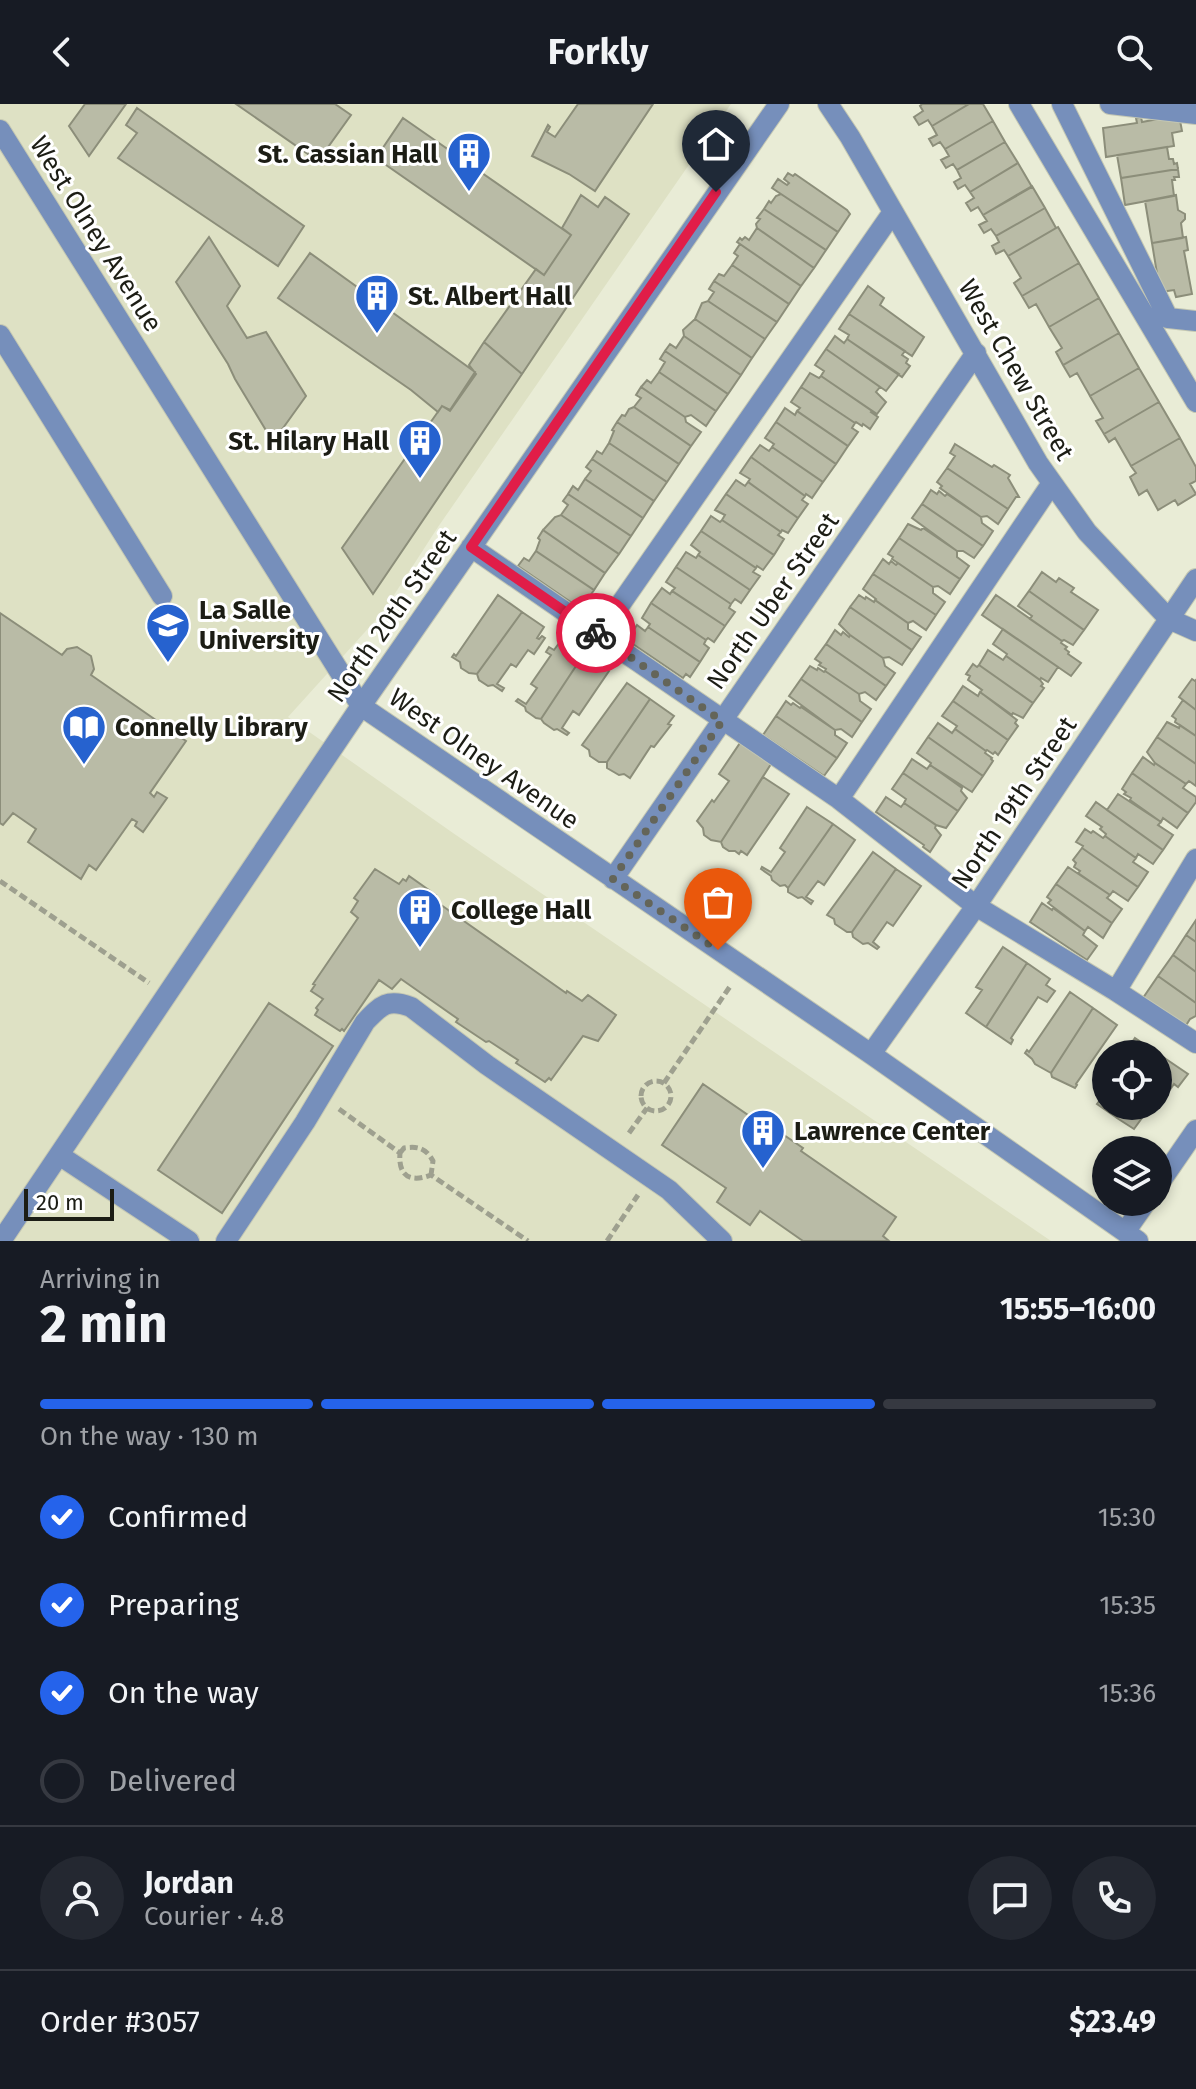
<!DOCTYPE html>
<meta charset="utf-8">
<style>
body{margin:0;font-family:"Fira Sans",sans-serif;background:#242831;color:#f1f3f6;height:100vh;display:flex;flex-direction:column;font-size:30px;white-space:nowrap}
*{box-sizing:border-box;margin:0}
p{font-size:26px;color:#9ea1a6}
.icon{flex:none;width:44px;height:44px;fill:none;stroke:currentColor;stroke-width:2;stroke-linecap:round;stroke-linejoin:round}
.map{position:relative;height:1137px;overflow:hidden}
.drawer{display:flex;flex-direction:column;background:#171b24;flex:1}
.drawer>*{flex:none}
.tools{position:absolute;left:1092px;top:936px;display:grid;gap:16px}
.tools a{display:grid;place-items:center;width:80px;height:80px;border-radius:50%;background:#171b24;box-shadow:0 4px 12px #0003;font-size:40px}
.scale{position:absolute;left:24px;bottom:20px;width:90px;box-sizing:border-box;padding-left:8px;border:4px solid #1c1d15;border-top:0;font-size:22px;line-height:28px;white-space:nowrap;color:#1c1d15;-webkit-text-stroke:6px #fff;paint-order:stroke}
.pin{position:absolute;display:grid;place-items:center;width:68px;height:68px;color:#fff;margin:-82px -34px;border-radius:50% 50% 50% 0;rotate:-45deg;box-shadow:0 0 8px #0007}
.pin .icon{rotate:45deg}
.courier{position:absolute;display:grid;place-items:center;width:80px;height:80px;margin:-40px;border:6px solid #e11d48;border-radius:50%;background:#fff;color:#222;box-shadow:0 2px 10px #0007}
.head em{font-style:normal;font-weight:700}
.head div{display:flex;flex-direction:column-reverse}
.head{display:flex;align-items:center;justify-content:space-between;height:136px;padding:0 40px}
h1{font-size:52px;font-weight:700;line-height:60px}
.bar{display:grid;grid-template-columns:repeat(4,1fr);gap:12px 8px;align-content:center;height:96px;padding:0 40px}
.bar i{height:10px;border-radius:6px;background:#363941}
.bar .active{background:#2563eb}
.bar p{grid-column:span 4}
.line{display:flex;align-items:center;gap:20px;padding:0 40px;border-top:2px solid #363941}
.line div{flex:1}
.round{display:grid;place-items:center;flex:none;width:84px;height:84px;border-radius:42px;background:#242831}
ol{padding:0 40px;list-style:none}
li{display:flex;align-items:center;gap:24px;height:88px}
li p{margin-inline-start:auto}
li .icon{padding:8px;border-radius:50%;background:#2563eb;color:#fff;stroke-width:4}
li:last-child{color:#9ea1a6}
li i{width:44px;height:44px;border:4px solid #363941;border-radius:50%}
header{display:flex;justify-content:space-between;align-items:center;height:104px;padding:0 40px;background:#171b24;font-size:36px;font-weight:700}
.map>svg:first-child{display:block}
.built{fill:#dee1c4}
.building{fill:#b9bba6;stroke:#8c8e7a;stroke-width:2}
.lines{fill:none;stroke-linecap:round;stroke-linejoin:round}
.minor-casing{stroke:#c4c7b3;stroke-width:22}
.path{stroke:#9ea08f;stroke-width:5;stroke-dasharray:8 4;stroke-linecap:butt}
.minor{stroke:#768fbb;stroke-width:20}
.done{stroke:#646559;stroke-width:8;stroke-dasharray:0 14.4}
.route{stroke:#e11d48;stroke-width:10}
.labels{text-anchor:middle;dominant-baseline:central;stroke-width:6;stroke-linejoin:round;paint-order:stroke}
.poi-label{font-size:26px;font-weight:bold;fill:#1c1d15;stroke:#fff;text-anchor:start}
.street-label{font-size:26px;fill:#1c1d15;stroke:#fff}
</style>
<header><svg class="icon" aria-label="back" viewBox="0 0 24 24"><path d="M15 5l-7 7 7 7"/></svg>Forkly<svg class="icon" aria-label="search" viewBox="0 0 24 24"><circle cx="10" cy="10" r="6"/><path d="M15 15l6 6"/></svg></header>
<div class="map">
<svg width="1196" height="1137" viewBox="0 0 1196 1137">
<rect width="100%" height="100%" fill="#e9ecd6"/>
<path class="built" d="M0 0H731L438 423 383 508 288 613 453 729 1051 1137H0Z"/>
<path class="building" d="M85 0H126L89 52 69 22Z
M236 0H335L351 11 318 57Z
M578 0H653L595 87 569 70 532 52 548 21 550 23 547 28 555 33Z
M922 0H969L932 22 928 16 919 21 914 13 923 7 920 2Z
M969 0H983L993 17 945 45 940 38 933 42 929 35 937 31 932 22Z
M137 4 304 122 278 162 118 54 137 29 126 21Z
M1179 11 1182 27 1172 29 1174 42 1106 53 1103 24 1137 19 1136 14 1141 13 1142 18Z
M403 14 571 131 544 171 376 54Z
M993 17 1005 38 957 66 953 60 946 64 941 56 949 52 945 45Z
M1005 38 1018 59 970 88 965 81 958 85 954 78 961 74 957 66Z
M1167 43 1169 55H1173L1174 60 1177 59 1178 65 1121 74 1117 51Z
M1018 59 1032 83 983 111 978 103 971 107 966 99 974 94 970 88Z
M1178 65 1179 73H1174L1175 76H1172L1174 92 1125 101 1121 74Z
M788 69 793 72 795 70 847 106 850 110 838 128 772 84 778 75 787 81 789 79 784 75Z
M1032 82 1045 104 996 132 991 125 984 129 979 121 987 117 983 111Z
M781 90 838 128 826 146 764 105 769 97 771 99 776 92Z
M581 91 598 103 605 93 629 110 522 270 484 238 536 165 544 171 571 131 562 124Z
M1176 91 1178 106 1185 110V115L1181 119 1183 134 1152 139 1145 97Z
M1045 104 1056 124 1008 152 1004 146 996 150 992 142 999 138 996 132Z
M764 105 826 146 814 164 757 124 756 120 760 115 757 114Z
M1058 123 1079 159 1022 192 1014 179 1021 174 1008 152Z
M757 124 814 164 801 182 737 138 740 134 742 136 745 133 749 136Z
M209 133 240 182 227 202 247 234 266 228 306 292 273 338 235 275 228 260 176 178Z
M1186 133 1188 146 1184 147 1192 190 1176 193 1174 186 1160 188 1152 139Z
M740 140 801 182 789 200 732 161 738 152 734 149Z
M310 149 475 268 450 306 442 302 438 308 411 286 278 194Z
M1079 159 1099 194 1049 223 1036 200 1029 204 1022 192Z
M732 161 789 200 777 218 714 177 719 170 724 172Z
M714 177 777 218 765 235 708 197 714 188 709 185Z
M868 182 884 194 880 201 924 233 912 252 849 210Z
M1099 194 1119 229 1063 261 1056 248 1062 244 1049 223Z
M708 197 765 235 752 254 695 215 702 199Z
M849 210 905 247 902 251 908 255 906 259 910 262 902 273 847 235 849 231 839 225Z
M695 215 752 254 741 271 684 232 683 226Z
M1119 229 1139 264 1090 292 1077 269 1070 273 1063 261Z
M684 232 741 271 728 290 665 247 670 240 676 244Z
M835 232 844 239 847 235 899 270 886 287 826 245Z
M484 238 522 270 373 490 342 444 442 302 450 307 476 270 469 261Z
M826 245 880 283 876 288 886 298 877 310 821 272 824 267 815 261Z
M665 247 728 290 716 307 659 268 665 258 660 255Z
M1139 264 1159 298 1104 330 1096 317 1103 314 1090 292Z
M659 268 716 307 706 322 691 311 685 313 641 283 647 276 651 279Z
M810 269 819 274 821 272 872 307 871 308 878 313 870 325 863 320 862 322 856 318 855 319 801 283Z
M641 283 685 313 686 318 701 328 691 342 634 303 641 294 636 291Z
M801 283 855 319 852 324 858 328 848 342 797 307 800 304 791 298Z
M1159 298 1180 334 1131 362 1115 334 1109 338 1104 330Z
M634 303 691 342 679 360 617 318 622 311 625 312 629 305Z
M785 304 795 311 797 307 848 342 836 360 776 318Z
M617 318 679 360 667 378 609 339 614 327 612 326Z
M776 318 836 360 823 378 772 343 774 340 765 334Z
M1180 334 1196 363V377L1190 380 1196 390 1178 401 1175 396 1158 406 1147 386 1139 391 1130 373 1136 369 1131 362Z
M609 339 667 378 654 397 592 355 597 347 602 350Z
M955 340 992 363 994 361 1010 371 1008 374 1019 393H1016L1008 405 947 364 955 352 950 349Z
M760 341 769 347 772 343 823 378 812 394 806 390 805 392 751 353Z
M751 353 805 392 802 396 808 400 798 414 748 378 750 375 740 369Z
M592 355 654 397 643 414 585 375 591 367 586 363Z
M947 364 1008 405 998 420 987 412 981 413 940 384 942 382 937 378Z
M585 375 643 414 631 432 568 390 573 382 578 386Z
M736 376 745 382 748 378 798 414 788 429 782 426 781 428 726 390Z
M931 386 937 390 939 387 945 392 947 390 981 413 982 419 993 427 983 442 922 400Z
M568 390 631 432 619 450 561 411 568 401 563 397Z
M726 390 781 428 778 431 784 435 774 451 722 416 725 411 715 406Z
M922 400 983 442 974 454 963 447H957L912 414Z
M561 411 619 450 605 469 543 426 555 413Z
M711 412 720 418 722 416 774 451 763 466 757 462 756 464 701 427Z
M908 420 921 426 923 424 957 447V453L969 462 960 475 899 434Z
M543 426 605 469 594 486 536 447 540 436 538 434Z
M701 427 756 464 753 468 760 472 750 486 698 451 700 448 691 441Z
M899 434 960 475 950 490 938 482 933 483 892 455 893 453 888 450Z
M536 447 594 486 581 505 518 462 524 454 529 457Z
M686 448 696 454 698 451 750 486 741 499 735 495 731 500 676 463Z
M883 455 889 460 891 457 896 461 898 459 933 483V489L945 498 936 511 873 470Z
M676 463 731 500 729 504 735 508 725 522 672 487 675 484 666 478Z
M1042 468 1056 478 1059 474 1074 484 1071 488 1098 506 1084 526 1029 487Z
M873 470 936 511 926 526 913 517 908 519 875 496 876 495 863 485Z
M662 484 670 490 672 487 725 522 714 538 708 534 706 536 651 499Z
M1029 487 1084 526 1073 541 1064 536 1062 537 1030 515 1032 512 1018 502Z
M498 491 522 508 477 570 469 569 461 564 460 558 452 553 454 550 456 552Z
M859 491 865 495 866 493 874 498 875 496 908 519V525L921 533 912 546 850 503Z
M996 491 1062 537 1061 539 1067 543 1065 545 1069 548 1068 550 1081 559 1071 572 982 511Z
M651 499 706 536 704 540 709 544 700 558 648 523 650 520 642 514Z
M850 503 912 546 902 561 889 553 883 554 850 531 839 520Z
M522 508 544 523 537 534 539 535 542 532 545 534 534 550 528 546 516 563 511 560 497 580 504 584 502 587 493 581 488 582 479 576 477 570Z
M0 509 62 551 67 545 77 543 91 552 94 565 91 571 186 637 150 689 154 693 157 688 167 694 143 728 135 722 137 718 132 715 96 766 89 761 81 775 28 738 36 725 13 709 3 721 0 719Z
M637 521 645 527 648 523 700 558 690 573 686 570 683 574 627 536Z
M1003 525 1058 563 1048 578 1041 574 1040 576 1006 552 1007 550 993 540Z
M835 526 841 531 843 528 849 533 850 531 883 554 885 562 895 569 886 582 826 540Z
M562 535 584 550 541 615 536 614 526 607 525 603 516 597 518 595 526 600 537 584 531 580 551 551 546 548 549 543 554 546Z
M826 540 886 582 876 596 865 588 859 590 825 567 826 565 819 561 821 559 815 555Z
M988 546 1003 556 1006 552 1040 576 1043 580 1041 582 1044 584 1033 599 979 561Z
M584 550 609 567 579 611 573 607 562 624 569 629 567 631 557 625 554 626 544 619 541 615Z
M973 560 977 563 979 561 1033 599 1023 614 1013 609 1012 611 980 588 982 586 968 576 970 572 966 570Z
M810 562 817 566 818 564 824 568 825 567 859 590 860 597 871 605 862 618 801 575Z
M801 575 862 618 852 633 841 625 835 626 789 592Z
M1192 575 1195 577 1196 576V606L1179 593Z
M627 579 650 595 607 658H599L590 652 589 646 582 641Z
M963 582 978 592 980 588 1017 616 1015 619 1018 622 1008 636 953 597Z
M650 595 674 612 668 620 671 621 654 643 651 642 630 674 624 670 619 671 607 664V658Z
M1183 596 1196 606V632L1175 618 1176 615 1172 612Z
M786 597 791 601 793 599 800 604 801 603 835 626V631L847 639 837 654 776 612Z
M953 597 1008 636 998 651 995 648 993 650 987 646 986 647 955 625 957 622 942 612Z
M776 612 837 654 824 672 763 631Z
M1167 618 1179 624 1180 621 1196 632V660L1157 633Z
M938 619 952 629 955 625 986 647 985 649 992 654 991 655 993 657 983 672 928 633Z
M928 633 983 672 972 688 930 661 931 659 917 649Z
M1157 633 1196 660V682L1189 677 1186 680 1155 659 1147 648Z
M740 639 771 660 721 738 711 736 704 731 703 724 697 717 712 696 714 698 729 677 719 670Z
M1143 653 1154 661 1155 659 1186 680 1183 684 1196 693V698L1188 709 1132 669Z
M912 655 927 665 930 661 962 684 961 687 967 694 958 707 903 669Z
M903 669 958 707 946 724 936 721 904 699 906 695 892 685Z
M1132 669 1188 709 1177 724 1163 714 1161 718 1130 696 1131 694 1124 690 1126 688 1122 685Z
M763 673 789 690 747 751 741 747 739 750 735 747H729L723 743 721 738Z
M1118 690 1161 718 1158 721 1173 731 1163 746 1107 706Z
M886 693 901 703 904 699 936 721 935 724 941 731 930 748 923 743 924 741 876 708Z
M1096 698 1163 746 1153 760 1138 750 1136 754 1105 732 1106 730 1100 725 1102 723 1086 712Z
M807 703 833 720 788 784 785 781 780 782 772 776 771 772 761 765 762 763 771 768 785 748 780 744Z
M833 720 855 736 824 781 818 777 806 793 813 797 811 800 802 793 798 794 788 788V784Z
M1085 725 1091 729 1093 727 1103 734 1105 732 1136 754 1133 758 1148 768 1138 783 1082 744 1083 742 1076 738Z
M1082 744 1138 783 1128 797 1113 787 1110 791 1078 769 1080 767 1074 763 1076 759 1073 756Z
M873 748 896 765 852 828H847L835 820 834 815 827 811Z
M1068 763 1110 791 1107 794 1122 805 1112 819 1056 780Z
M375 765 399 780 403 775 406 777 409 772 436 791 434 796 566 889 567 887 582 897 588 891 616 911 598 937 583 932 551 976 549 974 545 978 516 959 518 956 489 937 486 938 456 918 458 915 401 875 392 885 379 876 344 927 342 925 340 927 315 911 318 906 316 904 323 895 311 887 315 881 313 880 358 814 351 808 358 797 354 794Z
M896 765 921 782 893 822 887 818 873 838 879 843 877 845 868 839 863 840 853 833 852 828Z
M1056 780 1112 819 1103 834 1088 823 1085 827 1048 799 1051 796 1047 793Z
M1042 799 1052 806 1053 804 1085 827 1083 831 1097 842 1087 856 1030 818Z
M1196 816V838L1186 831Z
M1186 831 1196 838V868L1173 851Z
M1003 843 1027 859 986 923 966 909 982 886 976 883Z
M1173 851 1196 868V899L1158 872Z
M1027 859 1050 875 1046 881 1055 887 1047 898 1038 893 1011 934 1013 936 1011 940 986 923Z
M1158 872 1196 899V912L1190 915 1185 923 1143 894Z
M1070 888 1093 904 1051 969 1035 960 1032 955 1025 949 1027 946 1029 948Z
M269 899 333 942 222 1109 158 1066Z
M1093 904 1117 921 1076 980 1077 981 1075 984 1052 973 1051 969Z
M1135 934 1160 951 1158 955V950H1124Z
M1160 951 1188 970 1178 983 1174 980 1155 1007 1150 1003 1134 1025 1117 1014 1126 1002H1158V955Z
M703 980 767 1024 769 1021 803 1044 801 1047 896 1113 883 1132 889 1137H803L760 1107 750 1121 717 1098 726 1084 662 1041Z
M1106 988V1002H1126L1117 1014 1097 1000Z"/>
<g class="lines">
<g class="minor-casing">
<path id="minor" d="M828 0 850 33 1038 359 1087 428 1169 515 1196 527
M1019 0 1196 298
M1062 0 1168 214 1196 217
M1110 0 1196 10
M0 26 361 602 871 950 1138 1137
M893 108 599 531 839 695 1052 379
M0 231 162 492
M471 443 599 531
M839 695 976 802 1116 887 1196 755
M613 775 976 249
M1116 887 1196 939
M871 950 976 802 1196 475
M59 1051 189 1137
M1158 1081 1196 1026
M1125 1128 1146 1098
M1 1137 361 602 779 0
M226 1137 305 1018 365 918C381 901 388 894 411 903L487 961 669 1086 722 1137"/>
</g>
<path class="path" d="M0 777 149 879
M641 992a15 15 0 1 1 30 0a15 15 0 1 1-30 0Z
M664 979 731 881
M339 1005 400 1049C398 1072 410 1079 431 1071L528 1137
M629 1029 647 1004
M400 1049 404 1044C418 1042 426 1044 433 1057L431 1071
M607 1137 638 1091"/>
<use href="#minor" class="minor"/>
</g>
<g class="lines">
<path class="done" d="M596 529 722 617 613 775 718 846"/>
<path class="route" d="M596 529 471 443 716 88"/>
</g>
<defs>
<g id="building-pin" transform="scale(2.3)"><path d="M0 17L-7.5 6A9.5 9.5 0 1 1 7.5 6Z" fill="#2662cf" stroke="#fff"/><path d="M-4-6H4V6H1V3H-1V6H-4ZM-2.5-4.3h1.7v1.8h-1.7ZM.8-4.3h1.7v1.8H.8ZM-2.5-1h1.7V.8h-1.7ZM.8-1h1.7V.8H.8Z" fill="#fff"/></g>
<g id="university-pin" transform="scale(2.3)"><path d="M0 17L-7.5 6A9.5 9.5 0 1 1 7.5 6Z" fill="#2662cf" stroke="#fff"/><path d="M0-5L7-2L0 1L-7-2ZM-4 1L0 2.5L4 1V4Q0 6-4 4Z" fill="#fff"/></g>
<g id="library-pin" transform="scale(2.3)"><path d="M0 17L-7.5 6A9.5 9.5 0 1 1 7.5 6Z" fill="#2662cf" stroke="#fff"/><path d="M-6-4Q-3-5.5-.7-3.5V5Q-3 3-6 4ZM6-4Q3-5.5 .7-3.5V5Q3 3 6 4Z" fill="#fff"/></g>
</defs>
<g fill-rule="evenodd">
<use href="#building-pin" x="469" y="50"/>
<use href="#building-pin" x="377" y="192"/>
<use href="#building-pin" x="420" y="337"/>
<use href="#university-pin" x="168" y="521"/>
<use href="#library-pin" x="84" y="623"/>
<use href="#building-pin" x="420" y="806"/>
<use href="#building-pin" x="763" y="1027"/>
</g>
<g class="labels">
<g class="poi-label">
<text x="438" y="50" text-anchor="end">St. Cassian Hall</text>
<text x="408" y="192">St. Albert Hall</text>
<text x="389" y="337" text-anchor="end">St. Hilary Hall</text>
<text x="199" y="506">La Salle<tspan x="199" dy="30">University</tspan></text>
<text x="115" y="623">Connelly Library</text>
<text x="451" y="806">College Hall</text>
<text x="794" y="1027">Lawrence Center</text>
</g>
<g class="street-label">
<text transform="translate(96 130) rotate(58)">West Olney Avenue</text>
<text transform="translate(1016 266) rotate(60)">West Chew Street</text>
<text transform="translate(773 497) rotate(-55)">North Uber Street</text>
<text transform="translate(392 512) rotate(-55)">North 20th Street</text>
<text transform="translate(484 655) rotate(35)">West Olney Avenue</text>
<text transform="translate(1014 699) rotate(-56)">North 19th Street</text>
</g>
</g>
</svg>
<div class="tools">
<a><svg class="icon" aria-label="locate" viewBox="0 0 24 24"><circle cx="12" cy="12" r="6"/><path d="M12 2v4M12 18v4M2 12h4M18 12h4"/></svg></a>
<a><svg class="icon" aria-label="layers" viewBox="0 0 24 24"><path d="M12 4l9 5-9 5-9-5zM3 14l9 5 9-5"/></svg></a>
</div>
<div class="scale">20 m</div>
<div class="pin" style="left:718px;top:846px;background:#ea580c"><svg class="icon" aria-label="bag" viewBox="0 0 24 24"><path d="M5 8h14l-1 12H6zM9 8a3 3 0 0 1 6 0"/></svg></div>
<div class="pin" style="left:716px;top:88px;background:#1f2937"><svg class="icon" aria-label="home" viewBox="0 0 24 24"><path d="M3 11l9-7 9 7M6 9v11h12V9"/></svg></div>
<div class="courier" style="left:596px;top:529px"><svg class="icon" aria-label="bike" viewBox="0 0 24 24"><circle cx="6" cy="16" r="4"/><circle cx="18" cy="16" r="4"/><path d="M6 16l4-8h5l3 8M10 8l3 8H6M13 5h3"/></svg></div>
</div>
<section class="drawer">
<div class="head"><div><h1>2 min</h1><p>Arriving in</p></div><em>15:55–16:00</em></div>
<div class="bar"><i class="active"></i><i class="active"></i><i class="active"></i><i></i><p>On the way · 130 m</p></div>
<ol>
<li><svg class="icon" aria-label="check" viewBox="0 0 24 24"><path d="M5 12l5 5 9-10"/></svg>Confirmed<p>15:30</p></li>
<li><svg class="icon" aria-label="check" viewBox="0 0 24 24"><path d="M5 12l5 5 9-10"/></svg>Preparing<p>15:35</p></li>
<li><svg class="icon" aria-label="check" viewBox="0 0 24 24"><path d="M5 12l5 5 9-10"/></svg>On the way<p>15:36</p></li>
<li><i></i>Delivered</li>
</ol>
<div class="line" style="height:144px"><a class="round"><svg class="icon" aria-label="person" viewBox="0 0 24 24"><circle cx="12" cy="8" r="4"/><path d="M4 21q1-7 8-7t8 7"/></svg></a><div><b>Jordan</b><p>Courier · 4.8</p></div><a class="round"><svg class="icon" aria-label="chat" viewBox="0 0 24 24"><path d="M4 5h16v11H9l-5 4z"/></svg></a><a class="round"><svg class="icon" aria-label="phone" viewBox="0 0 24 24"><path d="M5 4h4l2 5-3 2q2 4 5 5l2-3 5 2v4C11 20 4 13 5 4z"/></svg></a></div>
<div class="line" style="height:104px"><div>Order #3057</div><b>$23.49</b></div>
</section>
